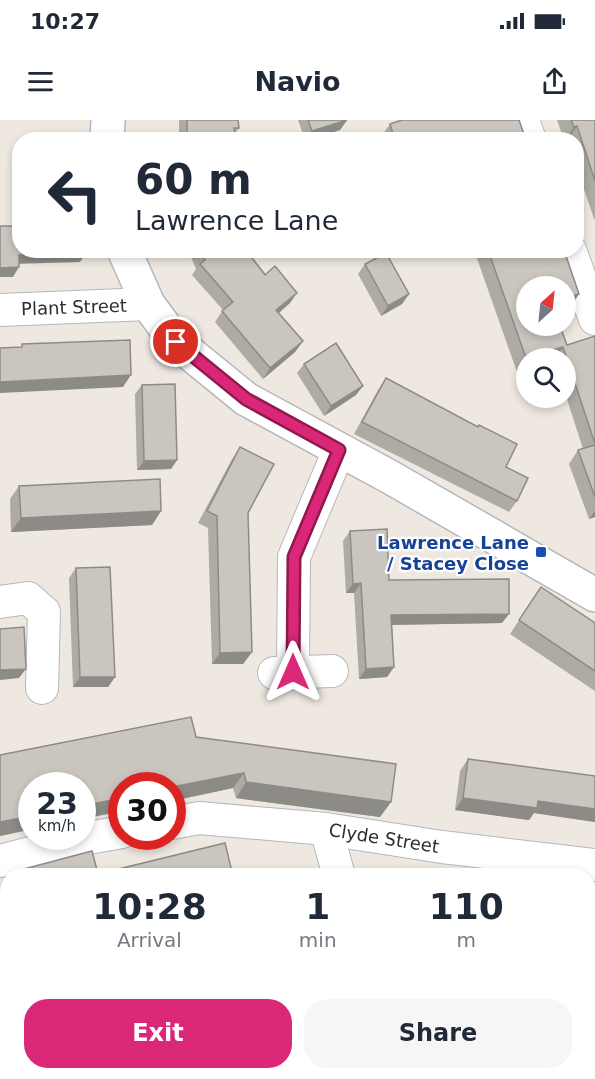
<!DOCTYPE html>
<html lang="en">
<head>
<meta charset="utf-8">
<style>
	:root { --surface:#fff; --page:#f6f6f7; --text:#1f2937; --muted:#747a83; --accent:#db2777 }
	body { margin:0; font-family:"DejaVu Sans",sans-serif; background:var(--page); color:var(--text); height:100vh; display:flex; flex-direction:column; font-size:22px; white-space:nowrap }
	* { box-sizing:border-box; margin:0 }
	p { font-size:20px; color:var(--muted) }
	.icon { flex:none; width:33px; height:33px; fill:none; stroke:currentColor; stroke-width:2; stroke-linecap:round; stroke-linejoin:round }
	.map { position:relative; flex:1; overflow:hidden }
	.drawer { position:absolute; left:0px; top:748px; width:596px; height:212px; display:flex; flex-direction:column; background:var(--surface); border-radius:24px 24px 0 0; box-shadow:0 3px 9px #0003 }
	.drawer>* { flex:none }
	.hud { position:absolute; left:12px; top:12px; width:572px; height:126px; border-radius:24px; box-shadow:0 3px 9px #0003; background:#fff; color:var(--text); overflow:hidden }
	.needle { width:39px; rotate:27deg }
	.buttons { position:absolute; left:516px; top:156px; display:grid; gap:12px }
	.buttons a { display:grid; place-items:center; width:60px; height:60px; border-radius:50%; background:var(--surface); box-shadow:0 3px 9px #0003; font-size:30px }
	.speed { position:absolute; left:18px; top:652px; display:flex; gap:12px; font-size:30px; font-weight:700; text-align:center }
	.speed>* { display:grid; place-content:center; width:78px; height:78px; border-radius:50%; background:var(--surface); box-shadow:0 3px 9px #0003; line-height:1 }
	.speed small { font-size:15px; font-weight:400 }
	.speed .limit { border:9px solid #d22; background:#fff; color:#111 }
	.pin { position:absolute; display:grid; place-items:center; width:51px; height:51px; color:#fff; margin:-26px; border:3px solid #fff; border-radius:50%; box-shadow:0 2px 6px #0007 }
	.me { position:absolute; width:66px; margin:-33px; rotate:0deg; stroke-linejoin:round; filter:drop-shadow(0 0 4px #0008) }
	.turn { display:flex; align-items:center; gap:21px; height:126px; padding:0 24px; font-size:27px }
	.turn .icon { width:78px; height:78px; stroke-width:2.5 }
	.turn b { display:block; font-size:42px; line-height:51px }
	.eta { display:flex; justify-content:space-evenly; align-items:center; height:102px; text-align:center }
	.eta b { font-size:36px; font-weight:700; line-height:42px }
	.action { display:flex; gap:12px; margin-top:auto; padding:12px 24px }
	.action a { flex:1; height:69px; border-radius:24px; background:var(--accent); color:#fff; font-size:24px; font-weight:700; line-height:69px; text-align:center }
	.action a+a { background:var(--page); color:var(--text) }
	.status { display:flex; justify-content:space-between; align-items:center; height:42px; padding:0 30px; background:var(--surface); direction:ltr }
	.status svg { height:16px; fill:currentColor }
	header { display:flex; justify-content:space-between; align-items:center; height:78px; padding:0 24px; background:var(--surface); font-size:27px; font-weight:700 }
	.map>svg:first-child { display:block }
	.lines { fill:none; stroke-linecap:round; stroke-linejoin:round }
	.street-casing { stroke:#b4b7c0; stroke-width:34 }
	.secondary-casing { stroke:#b4b7c0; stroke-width:36 }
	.street { stroke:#fff; stroke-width:32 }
	.secondary { stroke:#fff; stroke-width:33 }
	.wall { fill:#aeaaa4 }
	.shaded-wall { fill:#8d8b86 }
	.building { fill:#cac6bf; stroke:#8d8b86; stroke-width:1.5 }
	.route-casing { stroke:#8e194d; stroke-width:15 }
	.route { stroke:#db2777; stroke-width:10 }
	.transit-dot { fill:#1a4fb4; stroke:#fff; stroke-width:2 }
	.labels { text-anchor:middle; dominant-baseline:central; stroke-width:4.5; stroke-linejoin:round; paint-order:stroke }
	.street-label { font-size:18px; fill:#2d2d2d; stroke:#fff }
	.transit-label { font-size:18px; font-weight:bold; fill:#164399; stroke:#fff; text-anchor:end }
</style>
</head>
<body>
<div class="status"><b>10:27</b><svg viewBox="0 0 49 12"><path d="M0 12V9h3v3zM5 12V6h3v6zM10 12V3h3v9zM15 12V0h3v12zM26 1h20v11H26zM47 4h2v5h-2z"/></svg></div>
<header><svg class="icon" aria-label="menu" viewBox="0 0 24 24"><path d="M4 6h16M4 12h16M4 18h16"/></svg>Navio<svg class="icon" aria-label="share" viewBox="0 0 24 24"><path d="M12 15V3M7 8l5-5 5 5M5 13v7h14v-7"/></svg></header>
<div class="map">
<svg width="595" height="959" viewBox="0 0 595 959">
	<rect width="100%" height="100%" fill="#eee8e1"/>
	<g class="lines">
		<defs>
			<g id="street">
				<polyline points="523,0 530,20"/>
				<polyline points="570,130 595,199"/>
				<polyline points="0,190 148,184"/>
				<polyline points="0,482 28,478 44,492 42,568"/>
				<polyline points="293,552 294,437 339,330"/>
				<polyline points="274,553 332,551"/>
				<polyline points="172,703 199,698 326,709 442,727 595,745"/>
				<polyline points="326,709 339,756"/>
				<polyline points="0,741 83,719 122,712"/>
				<polyline points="0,840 8,865"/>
				<polyline points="34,952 35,959"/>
				<polyline points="396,952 398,959"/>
			</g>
			<g id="secondary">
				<polyline points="107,20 108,0"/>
				<polyline points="124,130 148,184 176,222 246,279 390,357 595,475"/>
			</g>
		</defs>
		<!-- street casing -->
		<use href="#street" class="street-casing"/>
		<!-- secondary casing -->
		<use href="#secondary" class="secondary-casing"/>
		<!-- street -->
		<use href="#street" class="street"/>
		<!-- secondary -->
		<use href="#secondary" class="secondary"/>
	</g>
	<!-- wall -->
	<g class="wall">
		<polygon points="179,0 238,0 239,8 235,13 236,20 179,20"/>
		<polygon points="298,0 347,0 340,10 308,20 305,20"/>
		<polygon points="557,0 595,0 595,99 594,99 576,45 576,20 564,20"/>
		<polygon points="390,4 526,20 381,20 380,18"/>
		<polygon points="188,130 246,130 290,183 279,193 303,221 295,232 263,259 215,202 223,190 192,155 196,149"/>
		<polygon points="474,130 564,130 570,188 526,166 567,225 595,216 595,397 589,399 569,344 578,330 583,329 566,276 566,238 526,238 526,249 517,252"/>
		<polygon points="365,144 409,174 402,184 381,196 358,154"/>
		<polygon points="304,244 356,275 324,296 297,253"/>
		<polygon points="386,258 506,347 517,381 509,392 354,314 378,270"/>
		<polygon points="142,265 177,340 171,349 137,350 135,274"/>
		<polygon points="240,327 252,532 243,544 212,544 208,408 198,403 232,339"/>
		<polygon points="19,366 161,391 152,405 11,412 10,379"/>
		<polygon points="350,411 389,460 502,503 392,505 394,547 387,557 359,559 354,473 346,473 343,421"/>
		<polygon points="76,448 115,557 108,567 73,567 69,458"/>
		<polygon points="541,467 595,503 595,571 510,514"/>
		<polygon points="196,617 391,682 380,697 236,678 233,668 172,681 172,666 122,666 122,691 0,716 0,635"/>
		<polygon points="468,639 595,656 595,702 534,693 529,700 455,690 460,651"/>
		<polygon points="20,750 98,754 233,756 16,756"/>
		<polygon points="87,952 137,952 139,959 89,959"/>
		<polygon points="217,952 327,952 325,955 308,959 218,959"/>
		<polygon points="537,952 588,952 595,959 538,959"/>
	</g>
	<!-- shaded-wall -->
	<g class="shaded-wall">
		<polygon points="347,0 340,10 306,20 312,11"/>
		<polygon points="577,6 568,19 565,20 574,7"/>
		<polygon points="87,132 80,142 12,144 19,135"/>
		<polygon points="19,147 13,157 0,157 0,148"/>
		<polygon points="297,173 290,183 269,201 276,190"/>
		<polygon points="409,174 402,184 381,196 388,186"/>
		<polygon points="579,174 570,188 566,189 566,178"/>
		<polygon points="303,221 295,232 263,259 270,248"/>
		<polygon points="563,227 555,238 528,238"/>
		<polygon points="526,239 526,249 517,252"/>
		<polygon points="131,255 123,267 0,273 0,262"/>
		<polygon points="363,266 356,275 324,296 331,286"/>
		<polygon points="177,340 171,349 137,350 144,341"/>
		<polygon points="161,391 152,405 11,412 21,398"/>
		<polygon points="595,391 595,397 589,399"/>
		<polygon points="361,463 354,473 346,473 353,464"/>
		<polygon points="509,494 502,503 385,505 391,495"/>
		<polygon points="252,532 243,544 212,544 220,533"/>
		<polygon points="394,547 387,557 359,559 366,549"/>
		<polygon points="26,549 19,558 0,560 0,550"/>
		<polygon points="80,557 115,557 108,567 73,567"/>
		<polygon points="244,653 233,668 172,681 172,667"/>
		<polygon points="246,662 391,682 380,697 236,678"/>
		<polygon points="122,678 122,691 82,699 82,686"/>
		<polygon points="463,678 538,681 595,689 595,702 534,693 529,700 455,690"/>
		<polygon points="32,696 32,709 0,716 0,702"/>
		<polygon points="595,874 595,882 588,884 588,876"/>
		<polygon points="295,952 327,952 325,955 308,959 270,959"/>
	</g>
	<!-- building -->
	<g class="building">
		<polygon points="187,0 238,0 239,8 234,8 236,20 187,20"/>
		<polygon points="308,0 347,0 312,11"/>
		<polygon points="402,0 519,0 526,20 395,20 390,4"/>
		<polygon points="571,0 595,0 595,61 577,6 574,7"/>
		<polygon points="0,106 20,106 20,130 87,130 87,132 19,135 19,147 0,148"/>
		<polygon points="200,130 246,130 265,155 275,146 297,173 276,190 303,221 270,248 222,191 233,182 200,144 205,140"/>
		<polygon points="488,130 564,130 579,174 566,178 566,166 526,166 526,206 560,206 567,225 595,216 595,324 563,227 526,238"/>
		<polygon points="386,133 409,174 388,186 365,144"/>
		<polygon points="130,220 131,255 0,262 0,228 22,227 22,224"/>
		<polygon points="336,223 363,266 331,286 304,244"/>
		<polygon points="386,258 478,307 479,305 517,324 506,347 528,358 517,381 362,302"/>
		<polygon points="175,264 177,340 144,341 142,265"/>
		<polygon points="595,325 595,377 578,330"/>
		<polygon points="240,327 274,344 248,393 252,532 220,533 217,396 207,391"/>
		<polygon points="160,359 161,391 21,398 19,366"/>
		<polygon points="387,409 389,460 509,459 509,494 391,495 394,547 366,549 361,463 353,464 350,411"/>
		<polygon points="110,447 115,557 80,557 76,448"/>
		<polygon points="541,467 595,503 595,551 519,500"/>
		<polygon points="24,507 26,549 0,550 0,509"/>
		<polygon points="191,597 196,617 396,644 391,682 246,662 244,653 172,667 172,666 122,666 122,678 82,686 82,666 32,666 32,696 0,702 0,635"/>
		<polygon points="468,639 595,656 595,689 538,681 537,688 463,678"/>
		<polygon points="225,723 233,756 21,756 20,750 92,731 98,754"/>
		<polygon points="448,753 448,756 436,756"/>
		<polygon points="588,817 589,822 595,820 595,874 588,876"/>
		<polygon points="595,925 595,959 551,959 550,952 588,952 588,927"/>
		<polygon points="0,934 7,959 0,959"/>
		<polygon points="97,952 137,952 139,959 99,959"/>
		<polygon points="228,952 295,952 270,959 230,959"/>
	</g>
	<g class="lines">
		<defs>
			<polyline id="route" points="176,222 246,279 339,330 294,437 293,552"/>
		</defs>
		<!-- route casing -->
		<use href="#route" class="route-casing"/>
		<!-- route -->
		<use href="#route" class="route"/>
	</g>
	<!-- markers -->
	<rect class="transit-dot" x="535" y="426" width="12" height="12" rx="3"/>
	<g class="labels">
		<!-- street labels -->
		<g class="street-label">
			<text transform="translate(74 187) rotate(-2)">Plant Street</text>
			<text transform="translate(384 718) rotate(9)">Clyde Street</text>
		</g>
		<!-- transit labels -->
		<g class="transit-label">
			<text x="529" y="422">Lawrence Lane<tspan x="529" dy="21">/ Stacey Close</tspan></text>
		</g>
	</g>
</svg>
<div class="buttons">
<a><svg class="needle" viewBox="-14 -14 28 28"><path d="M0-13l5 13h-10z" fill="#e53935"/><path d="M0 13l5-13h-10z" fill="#747a83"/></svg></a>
<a><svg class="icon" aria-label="search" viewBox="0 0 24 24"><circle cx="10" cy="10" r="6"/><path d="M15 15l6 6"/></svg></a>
</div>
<div class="speed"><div>23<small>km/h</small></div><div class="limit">30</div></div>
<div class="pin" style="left:176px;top:222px;background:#d93025"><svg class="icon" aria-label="arrive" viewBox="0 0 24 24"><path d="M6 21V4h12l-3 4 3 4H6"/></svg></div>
<svg class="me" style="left:293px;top:552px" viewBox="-20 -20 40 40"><path d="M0-17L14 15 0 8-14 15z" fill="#db2777" stroke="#fff" stroke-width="4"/></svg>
<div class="hud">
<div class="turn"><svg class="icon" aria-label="left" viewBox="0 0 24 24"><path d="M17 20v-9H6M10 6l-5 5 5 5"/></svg><div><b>60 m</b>Lawrence Lane</div></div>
</div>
<section class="drawer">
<div class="eta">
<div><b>10:28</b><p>Arrival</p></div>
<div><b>1</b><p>min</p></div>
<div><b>110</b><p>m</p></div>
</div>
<div class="action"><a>Exit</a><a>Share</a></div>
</section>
</div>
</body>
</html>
